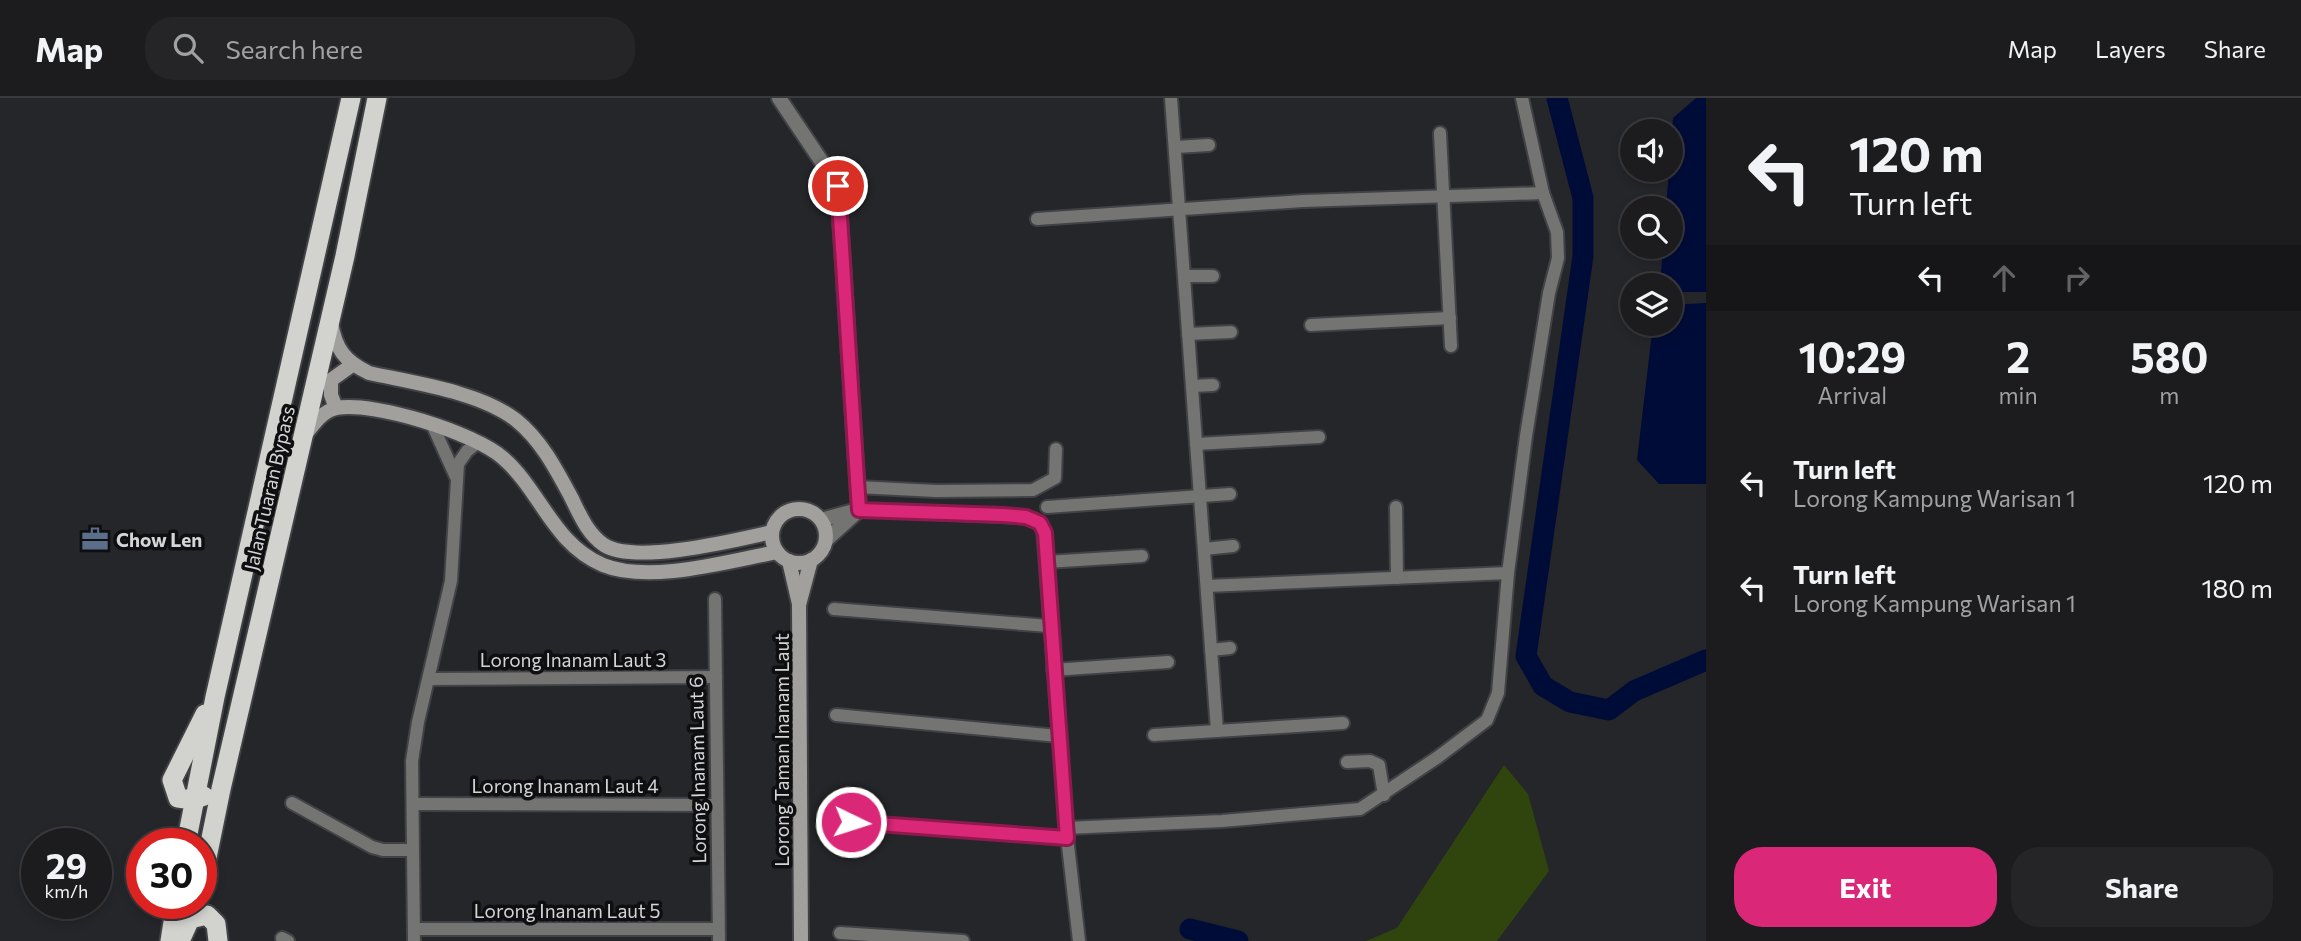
<!DOCTYPE html>
<html lang="en">
<head>
<meta charset="utf-8">
<style>
	:root { --surface:#1c1c1f; --page:#252528; --text:#f1f3f6; --muted:#a0a1a4; --line:#3a3a3d; --accent:#db2777 }
	body { margin:0; font-family:Commissioner,sans-serif; background:var(--page); color:var(--text); height:100vh; display:flex; flex-direction:column; font-size:26px; white-space:nowrap }
	* { box-sizing:border-box; margin:0 }
	p { font-size:23px; color:var(--muted) }
	.icon { flex:none; width:38px; height:38px; fill:none; stroke:currentColor; stroke-width:2; stroke-linecap:round; stroke-linejoin:round }
	.map { position:relative; flex:1; overflow:hidden }
	.details { display:flex; flex-direction:column; background:var(--surface); width:595px }
	.details>* { flex:none }
	.hud { background:#1c1c1f; color:var(--text); overflow:hidden }
	.controls { position:absolute; left:1620px; top:21px; display:grid; gap:14px }
	.controls a { display:grid; place-items:center; width:63px; height:63px; border-radius:50%; background:var(--surface); box-shadow:0 4px 10px #0003,0 0 0 2px var(--line); font-size:35px }
	.speed { position:absolute; left:21px; top:730px; display:flex; gap:14px; font-size:35px; font-weight:700; text-align:center }
	.speed>* { display:grid; place-content:center; width:91px; height:91px; border-radius:50%; background:var(--surface); box-shadow:0 4px 10px #0003,0 0 0 2px var(--line); line-height:1 }
	.speed small { font-size:18px; font-weight:400 }
	.speed .limit { border:10px solid #d22; background:#fff; color:#111 }
	.pin { position:absolute; display:grid; place-items:center; width:60px; height:60px; color:#fff; margin:-30px; border:4px solid #fff; border-radius:50%; box-shadow:0 2px 7px #0007 }
	.me { position:absolute; width:77px; margin:-38px; rotate:94deg; stroke-linejoin:round; filter:drop-shadow(0 0 5px #0008) }
	.turn { display:flex; align-items:center; gap:24px; height:147px; padding:0 28px; font-size:32px }
	.turn .icon { width:91px; height:91px; stroke-width:2.5 }
	.turn b { display:block; font-size:49px; line-height:60px }
	.lanes { display:flex; align-items:center; height:66px; padding:0 28px; background:#0003; justify-content:center; gap:35px; direction:ltr }
	.lanes .off { opacity:.35 }
	.eta { display:flex; justify-content:space-evenly; align-items:center; height:119px; text-align:center }
	.eta b { font-size:42px; font-weight:700; line-height:49px }
	.cta { display:flex; gap:14px; margin-top:auto; padding:14px 28px }
	.cta a { flex:1; height:80px; border-radius:28px; background:var(--accent); color:#fff; font-size:28px; font-weight:700; line-height:80px; text-align:center }
	.cta a+a { background:var(--page); color:var(--text) }
	ul { padding:0; list-style:none }
	li { display:flex; align-items:center; gap:21px; height:105px; padding:0 28px }
	li div { flex:1 }
	li b { display:block; font-size:26px }
	li em { font-style:normal }
	header { display:flex; align-items:center; gap:42px; box-sizing:border-box; height:98px; padding:0 35px; background:var(--surface); border-bottom:2px solid var(--line) }
	header strong { font-size:33px }
	nav { display:flex; gap:38px; margin-inline-start:auto; font-size:24px }
	.search { width:490px; height:63px; background:var(--page); display:flex; align-items:center; gap:18px; box-sizing:border-box; padding:0 24px; border-radius:28px; color:var(--muted); font-size:26px }
	main { display:flex; flex:1; min-height:0 }
	.map>svg:first-child { display:block }
	.green { fill:#30450d }
	.water { fill:#000c38 }
	.lines { fill:none; stroke-linecap:round; stroke-linejoin:round }
	.river { stroke:#000c38; stroke-width:21 }
	.minor-casing { stroke:#414245; stroke-width:16 }
	.tertiary-casing { stroke:#414245; stroke-width:18 }
	.secondary-casing { stroke:#414245; stroke-width:18 }
	.trunk-casing { stroke:#414245; stroke-width:23 }
	.minor { stroke:#747472; stroke-width:12 }
	.tertiary { stroke:#747472; stroke-width:14 }
	.secondary { stroke:#a1a09d; stroke-width:14 }
	.trunk { stroke:#d2d2ce; stroke-width:19 }
	.route-casing { stroke:#8e194d; stroke-width:18 }
	.route { stroke:#db2777; stroke-width:12 }
	.labels { text-anchor:middle; dominant-baseline:central; stroke-width:7; stroke-linejoin:round; paint-order:stroke }
	.street-label { font-size:19px; fill:#d4d5d7; stroke:#0f0f11 }
	.poi-label { font-size:19px; font-weight:bold; fill:#d4d5d7; stroke:#0f0f11; text-anchor:start }
</style>
</head>
<body>
<header>
<strong>Map</strong>
<div class="search"><svg class="icon" aria-label="search" viewBox="0 0 24 24"><circle cx="10" cy="10" r="6"/><path d="M15 15l6 6"/></svg>Search here</div>
<nav><a>Map</a><a>Layers</a><a>Share</a></nav>
</header>
<main>
<div class="map">
<svg width="1706" height="843" viewBox="0 0 1706 843">
	<rect width="100%" height="100%" fill="#252629"/>
	<!-- green -->
	<polygon class="green" points="1504,667 1528,696 1549,773 1497,843 1366,843 1397,830"/>
	<!-- water -->
	<g class="water">
		<polygon points="1696,0 1706,0 1706,194 1671,194 1671,187 1660,187 1663,149 1671,149 1671,110 1666,110 1673,20"/>
		<polygon points="1706,205 1706,386 1659,386 1637,362 1653,226 1671,226 1671,207"/>
	</g>
	<g class="lines">
		<!-- river -->
		<g class="river">
			<polyline points="1557,0 1583,100 1583,158 1526,558 1543,588 1570,604 1609,612 1634,593 1706,562"/>
			<polyline points="1190,831 1238,843"/>
		</g>
		<defs>
			<g id="minor">
				<polyline points="1171,0 1217,633"/>
				<polyline points="1440,35 1451,248"/>
				<polyline points="1176,49 1209,47"/>
				<polyline points="1037,121 1303,103 1543,95"/>
				<polyline points="1184,178 1213,178"/>
				<polyline points="1311,227 1450,220"/>
				<polyline points="1188,236 1231,234"/>
				<polyline points="1192,288 1213,287"/>
				<polyline points="432,326 456,379"/>
				<polyline points="1196,346 1319,339"/>
				<polyline points="857,389 936,393 1033,392 1055,380 1056,351"/>
				<polyline points="1047,409 1230,396"/>
				<polyline points="1396,409 1397,480"/>
				<polyline points="859,412 1026,419 1036,422 1043,430 1066,730 1079,843"/>
				<polyline points="1204,451 1233,448"/>
				<polyline points="1046,464 1142,458"/>
				<polyline points="1207,488 1508,475"/>
				<polyline points="715,501 719,843"/>
				<polyline points="834,511 1049,528"/>
				<polyline points="1211,552 1230,550"/>
				<polyline points="1053,572 1168,564"/>
				<polyline points="430,581 716,579"/>
				<polyline points="836,617 1058,638"/>
				<polyline points="1154,637 1343,625"/>
				<polyline points="1347,664 1370,663 1379,667 1384,697"/>
				<polyline points="292,705 372,749 383,752 411,752"/>
				<polyline points="413,706 717,707"/>
				<polyline points="851,724 1067,740"/>
				<polyline points="1066,730 1222,723 1360,711 1438,659 1487,622 1498,595 1508,475 1526,338 1549,195 1558,160 1557,134 1543,95 1522,0"/>
				<polyline points="415,831 718,831"/>
				<polyline points="840,835 963,843"/>
				<polyline points="282,840 288,843"/>
				<polyline points="414,843 412,663 418,624 451,483 458,366 467,353 478,344"/>
			</g>
			<g id="tertiary">
				<polyline points="779,0 838,88 859,412"/>
				<polyline points="821,422 854,413"/>
				<polyline points="826,442 859,412"/>
			</g>
			<g id="secondary">
				<path d="M331,225C336,251 344,263 369,275C414,285 480,294 516,322C541,342 556,371 571,399C580,417 587,435 604,447C635,467 736,442 772,434"/>
				<polyline points="336,310 331,297 331,282 352,267"/>
				<path d="M305,337C314,326 322,313 337,310C373,303 475,335 503,360C541,393 553,446 603,467C650,486 729,463 777,454"/>
				<circle cx="799" cy="438" r="27"/>
				<polyline points="789,463 799,506"/>
				<polyline points="801,843 799,507 811,462"/>
			</g>
			<g id="trunk">
				<polyline points="204,698 193,702 178,700 172,682 205,616"/>
				<polyline points="186,746 215,599 351,0"/>
				<polyline points="201,789 221,691 345,158 377,0"/>
				<polyline points="170,843 176,805"/>
				<polyline points="180,843 190,821 207,817 216,826 218,843"/>
			</g>
		</defs>
		<!-- minor casing -->
		<use href="#minor" class="minor-casing"/>
		<!-- tertiary casing -->
		<use href="#tertiary" class="tertiary-casing"/>
		<!-- secondary casing -->
		<use href="#secondary" class="secondary-casing"/>
		<!-- trunk casing -->
		<use href="#trunk" class="trunk-casing"/>
		<!-- minor -->
		<use href="#minor" class="minor"/>
		<!-- tertiary -->
		<use href="#tertiary" class="tertiary"/>
		<!-- secondary -->
		<use href="#secondary" class="secondary"/>
		<!-- trunk -->
		<use href="#trunk" class="trunk"/>
	</g>
	<g class="lines">
		<defs>
			<polyline id="route" points="838,88 859,412 1003,417 1026,419 1040,425 1045,435 1067,740 851,724"/>
		</defs>
		<!-- route casing -->
		<use href="#route" class="route-casing"/>
		<!-- route -->
		<use href="#route" class="route"/>
	</g>
	<!-- icons -->
	<defs>
		<symbol id="office-bare" viewBox="-9 -9 18 18"><path d="M-6-3h4V-5.5h4V-3h4V5H-6ZM-1-4.5V-3h2v-1.5ZM-6 0V1H6V0Z" fill="#5c6f8a" stroke="#0f0f11" stroke-width="2.5" paint-order="stroke"/></symbol>
	</defs>
	<g fill-rule="evenodd">
		<use href="#office-bare" x="76" y="422" width="38" height="38"/>
	</g>
	<g class="labels">
		<!-- street labels -->
		<g class="street-label">
			<text transform="translate(269 390) rotate(-77)">Jalan Tuaran Bypass</text>
			<text x="573" y="561">Lorong Inanam Laut 3</text>
			<text transform="translate(781 652) rotate(-90)">Lorong Taman Inanam Laut</text>
			<text transform="translate(697 672) rotate(-91)">Lorong Inanam Laut 6</text>
			<text x="565" y="687">Lorong Inanam Laut 4</text>
			<text x="567" y="812">Lorong Inanam Laut 5</text>
		</g>
		<!-- poi labels -->
		<g class="poi-label">
			<text x="116" y="441">Chow Len</text>
		</g>
	</g>
</svg>
<div class="controls">
<a><svg class="icon" aria-label="sound" viewBox="0 0 24 24"><path d="M4 9h4l5-4v14l-5-4H4zM17 9q2 3 0 6"/></svg></a>
<a><svg class="icon" aria-label="search" viewBox="0 0 24 24"><circle cx="10" cy="10" r="6"/><path d="M15 15l6 6"/></svg></a>
<a><svg class="icon" aria-label="layers" viewBox="0 0 24 24"><path d="M12 4l9 5-9 5-9-5zM3 14l9 5 9-5"/></svg></a>
</div>
<div class="speed"><div>29<small>km/h</small></div><div class="limit">30</div></div>
<div class="pin" style="left:838px;top:88px;background:#d93025"><svg class="icon" aria-label="arrive" viewBox="0 0 24 24"><path d="M6 21V4h12l-3 4 3 4H6"/></svg></div>
<svg class="me" style="left:851px;top:724px" viewBox="-20 -20 40 40"><circle r="17" fill="#db2777" stroke="#fff" stroke-width="3"/><path d="M0-11L8 9 0 5-8 9z" fill="#fff"/></svg>
</div>
<section class="details">
<div class="hud">
<div class="turn"><svg class="icon" aria-label="left" viewBox="0 0 24 24"><path d="M17 20v-9H6M10 6l-5 5 5 5"/></svg><div><b>120 m</b>Turn left</div></div>
<div class="lanes"><svg class="icon" aria-label="left" viewBox="0 0 24 24"><path d="M17 20v-9H6M10 6l-5 5 5 5"/></svg><svg class="icon off" aria-label="ahead" viewBox="0 0 24 24"><path d="M12 20V5M6 11l6-6 6 6"/></svg><svg class="icon off" aria-label="right" viewBox="0 0 24 24"><path d="M7 20v-9h11M14 6l5 5-5 5"/></svg></div>
</div>
<div class="eta">
<div><b>10:29</b><p>Arrival</p></div>
<div><b>2</b><p>min</p></div>
<div><b>580</b><p>m</p></div>
</div>
<ul>
<li><svg class="icon" aria-label="left" viewBox="0 0 24 24"><path d="M17 20v-9H6M10 6l-5 5 5 5"/></svg><div><b>Turn left</b><p>Lorong Kampung Warisan 1</p></div><em>120 m</em></li>
<li><svg class="icon" aria-label="left" viewBox="0 0 24 24"><path d="M17 20v-9H6M10 6l-5 5 5 5"/></svg><div><b>Turn left</b><p>Lorong Kampung Warisan 1</p></div><em>180 m</em></li>
</ul>
<div class="cta"><a>Exit</a><a>Share</a></div>
</section>
</main>
</body>
</html>
